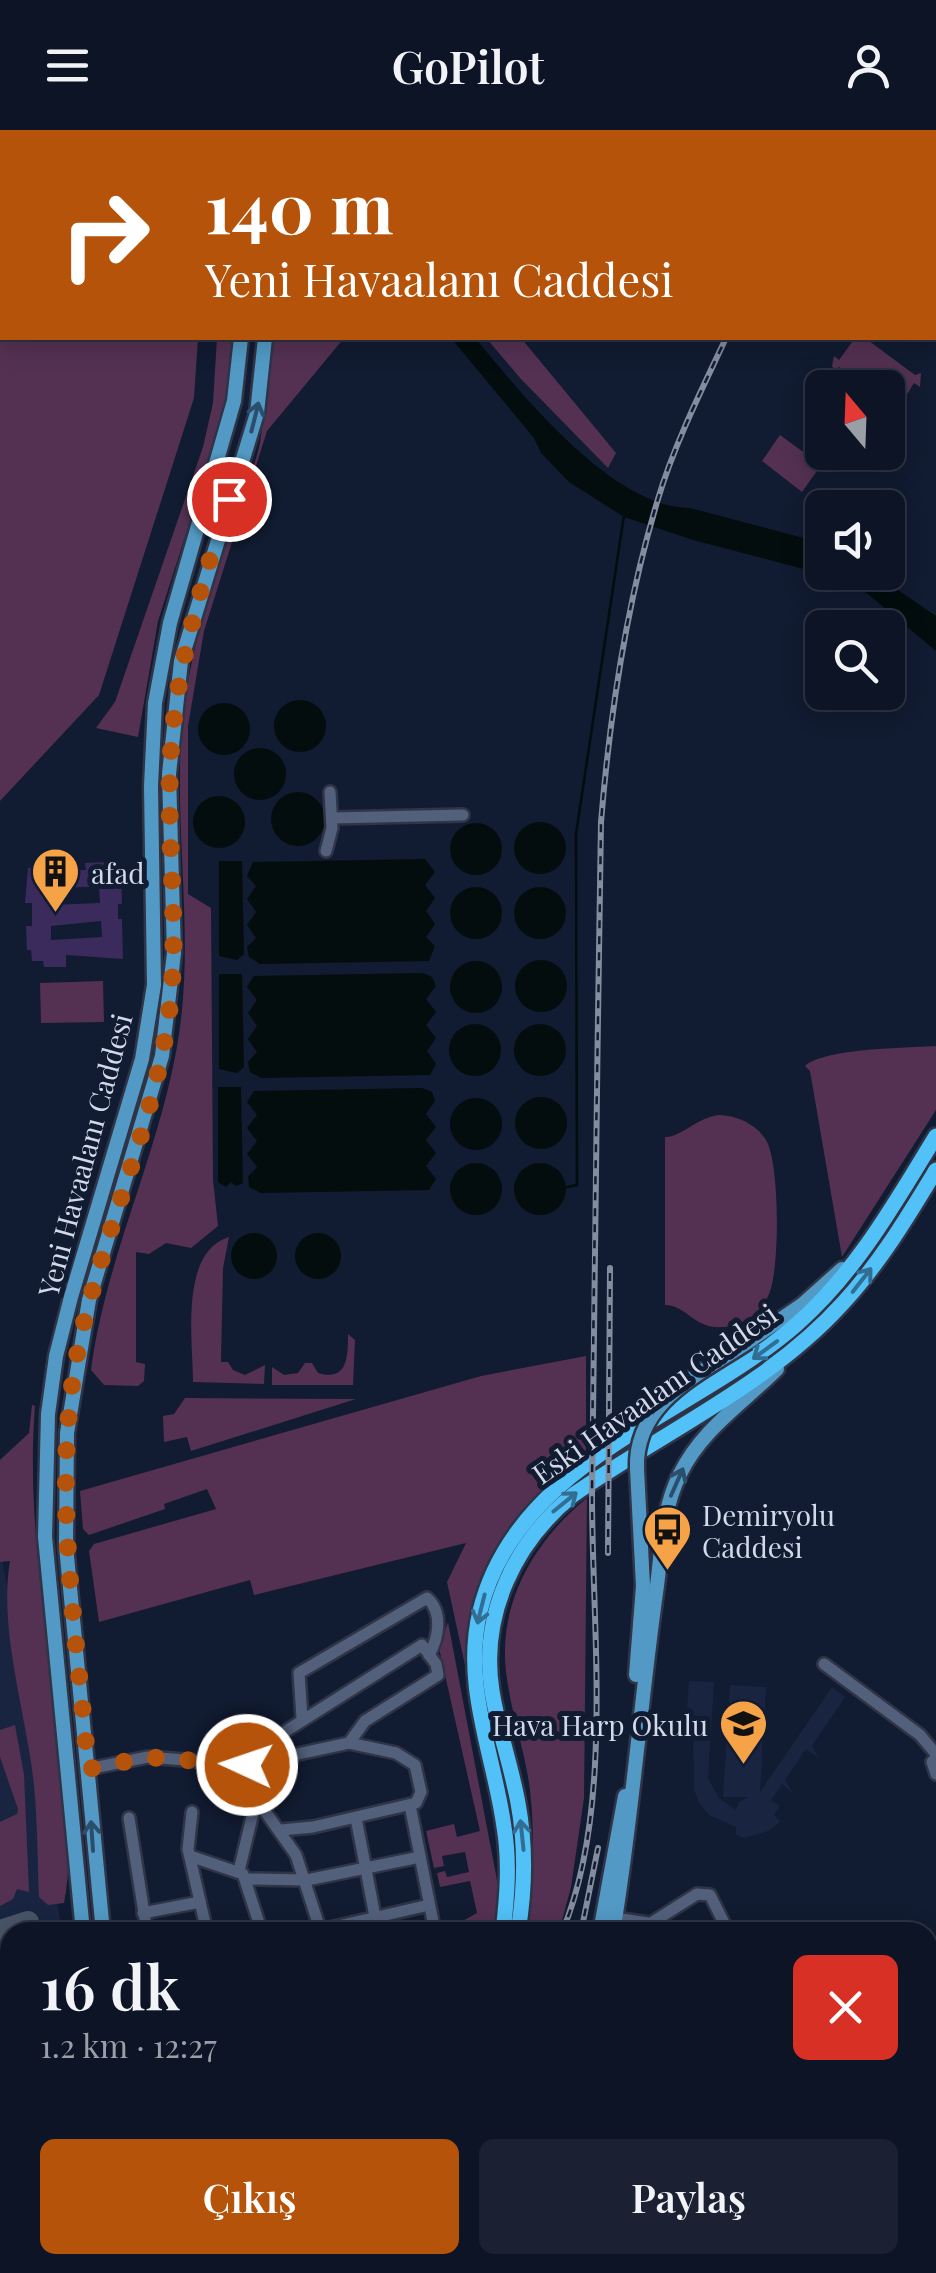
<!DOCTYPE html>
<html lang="tr">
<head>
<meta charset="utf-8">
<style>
	:root { --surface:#0d1425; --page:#1b2132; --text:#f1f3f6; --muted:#9a9ea7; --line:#2d3342; --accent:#b45309 }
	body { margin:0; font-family:"Playfair Display",serif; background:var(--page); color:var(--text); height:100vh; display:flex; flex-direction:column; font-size:38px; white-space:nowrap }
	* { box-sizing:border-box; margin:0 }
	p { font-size:32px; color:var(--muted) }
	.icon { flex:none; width:55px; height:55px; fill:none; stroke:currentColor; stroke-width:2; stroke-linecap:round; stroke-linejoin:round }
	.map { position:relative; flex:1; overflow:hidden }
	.side { position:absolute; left:0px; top:1792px; width:938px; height:352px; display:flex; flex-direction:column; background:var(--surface); border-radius:30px 30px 0 0; box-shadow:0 5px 25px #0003,0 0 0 2px var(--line) }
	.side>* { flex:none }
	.guide { position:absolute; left:0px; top:0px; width:938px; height:210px; box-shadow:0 5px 25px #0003,0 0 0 2px var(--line); background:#b45309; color:#fff; overflow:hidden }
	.needle { width:65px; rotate:341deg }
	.fabs { position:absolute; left:805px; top:240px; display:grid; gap:20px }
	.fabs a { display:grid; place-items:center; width:100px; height:100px; border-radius:15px; background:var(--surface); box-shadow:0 5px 25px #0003,0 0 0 2px var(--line); font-size:50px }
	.pin { position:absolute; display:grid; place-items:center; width:85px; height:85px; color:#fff; margin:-42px; border:5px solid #fff; border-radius:50%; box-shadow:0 2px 10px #0007 }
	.me { position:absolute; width:110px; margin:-55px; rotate:273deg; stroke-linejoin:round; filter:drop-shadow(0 0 8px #0008) }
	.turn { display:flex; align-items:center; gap:35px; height:210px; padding:0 40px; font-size:45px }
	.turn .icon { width:130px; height:130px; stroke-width:2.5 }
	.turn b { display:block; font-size:70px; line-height:85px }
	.round { display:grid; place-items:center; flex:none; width:105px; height:105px; border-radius:15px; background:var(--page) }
	.head { display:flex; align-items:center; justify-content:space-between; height:170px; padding:0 40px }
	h1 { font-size:60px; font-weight:600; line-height:75px }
	.cta { display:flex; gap:20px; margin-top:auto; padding:20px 40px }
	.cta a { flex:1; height:115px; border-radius:15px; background:var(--accent); color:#fff; font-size:40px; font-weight:600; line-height:115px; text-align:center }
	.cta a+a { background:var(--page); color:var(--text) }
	header { display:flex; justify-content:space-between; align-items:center; height:130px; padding:0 40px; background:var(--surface); font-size:45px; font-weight:600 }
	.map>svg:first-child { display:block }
	.built { fill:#192540 }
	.green { fill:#543152 }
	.water { fill:#030d0e }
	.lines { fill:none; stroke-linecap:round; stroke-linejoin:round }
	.stream { stroke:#030d0e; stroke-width:2.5 }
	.taxiway { stroke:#4a5468; stroke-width:22 }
	.building { fill:#3b2a5c; fill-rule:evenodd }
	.minor-casing { stroke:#2f3446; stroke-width:16 }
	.major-casing { stroke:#2f3446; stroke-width:19 }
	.highway-casing { stroke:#2f3446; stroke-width:20 }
	.minor { stroke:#53607b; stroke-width:11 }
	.major { stroke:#529ac5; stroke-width:14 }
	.highway { stroke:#52c1f7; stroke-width:15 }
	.rail-casing { stroke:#848d9f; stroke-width:6 }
	.rail { stroke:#111b31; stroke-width:2.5; stroke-dasharray:8; stroke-linecap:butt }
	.major-bridge-casing { stroke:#2f3446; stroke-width:19; stroke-linecap:butt }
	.major-bridge { stroke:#529ac5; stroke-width:14 }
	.oneway { stroke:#2b4e6c }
	.oneway2 { stroke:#326e94 }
	.route { stroke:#b45309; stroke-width:18; stroke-dasharray:0 32.4 }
	.labels { text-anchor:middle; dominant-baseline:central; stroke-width:10; stroke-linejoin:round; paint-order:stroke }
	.poi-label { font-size:28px; fill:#d2d9e9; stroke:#111b31; text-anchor:start }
	.street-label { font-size:28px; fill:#d2d9e9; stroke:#111b31 }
</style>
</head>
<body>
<header><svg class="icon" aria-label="menu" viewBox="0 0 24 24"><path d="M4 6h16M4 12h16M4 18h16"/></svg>GoPilot<svg class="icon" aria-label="person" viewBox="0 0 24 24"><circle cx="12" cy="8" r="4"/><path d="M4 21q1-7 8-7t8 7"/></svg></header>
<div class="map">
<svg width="936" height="2143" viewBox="0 0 936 2143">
	<rect width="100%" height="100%" fill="#111b31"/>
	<!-- built -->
	<g class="built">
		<polygon points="0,1414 62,1802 10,1802 10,2135 164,2135 163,2143 0,2143"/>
		<polygon points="689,1551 714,1552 708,1648 719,1668 736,1680 739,1672 749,1667 723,1667 730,1555 766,1557 760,1662 832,1557 845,1567 812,1616 819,1628 806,1619 785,1650 794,1664 782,1654 771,1670 780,1676 774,1685 780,1692 768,1701 744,1708 736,1705 736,1697 709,1685 699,1673 694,1660 693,1593 686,1592"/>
	</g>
	<!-- green -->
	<g class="green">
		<polygon points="0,0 107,2 2,2 2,208 198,208 194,268 99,565 0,671"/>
		<polygon points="217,208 233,208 233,232 223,288 158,491 138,607 96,598 115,572 203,317 213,273"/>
		<path d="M273,208H344L267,301L204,501L188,596V764L211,778L213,1050L218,1096L191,1118L166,1113L149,1124L136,1122V1232L145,1234L144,1251L138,1256L104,1255L91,1240C107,1117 170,1003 182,880C193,769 167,656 189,546C200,488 220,433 238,378C245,357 256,334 260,313C265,278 269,243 273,208Z"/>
		<polygon points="486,208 521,208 616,323 608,338 521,249"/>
		<polygon points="855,208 865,208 915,245 921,243 920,257 914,253 896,282 888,280 888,258 867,257 839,237 835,241 832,236 834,226 839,230"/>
		<polygon points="780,305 821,335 802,362 762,331"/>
		<polygon points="103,851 104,892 41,893 40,853"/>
		<path d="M936,916V980L842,1127L810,941L805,936C825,918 906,918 936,916Z"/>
		<path d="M720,985C738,986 756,994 766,1010C780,1033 780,1139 769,1164C763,1179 750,1190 735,1195C696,1206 689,1175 665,1175V1007C682,1007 697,987 720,985Z"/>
		<path d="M229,1107L223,1138L221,1232H228L233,1240L245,1245L265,1235L264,1254L193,1252C193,1212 179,1122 229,1107Z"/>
		<path d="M348,1204L355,1210L353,1255H272V1237L284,1245L298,1243L305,1233H312L318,1243C348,1252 348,1226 348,1204Z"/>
		<path d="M586,1226V1327C502,1378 467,1452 468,1549L447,1452L466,1413L254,1465L250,1450L99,1492L89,1421L94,1414L216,1379L207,1359L164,1374L165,1379L89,1405L83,1399L80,1361L481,1246Z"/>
		<polygon points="185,1268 356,1269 191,1321 187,1307 164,1312 163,1286 174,1284"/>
		<path d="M32,1275L35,1276C26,1390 48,1506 60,1620C65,1669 74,1724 64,1773L48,1775L39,1767C37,1718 38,1668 29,1620C19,1559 0,1490 10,1431L0,1432V1330L29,1303Z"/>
		<path d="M587,1368L584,1668L571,1757L559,1802H526C532,1760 535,1714 531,1671C528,1628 511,1585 506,1542C498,1472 535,1410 587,1368Z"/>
		<polygon points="448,1492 500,1766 492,1802 451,1802 450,1798 477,1783 470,1751 440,1757 437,1743 445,1741 447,1747 469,1742 465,1722 442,1726 444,1736 434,1738 426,1701 454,1694 457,1707 480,1701 439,1518"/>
		<polygon points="15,1595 24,1645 29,1762 17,1759 13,1769 0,1776 0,1692 17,1684 18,1679 0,1627 0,1600"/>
	</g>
	<!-- water -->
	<g class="water">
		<path d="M451,208H475C521,263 612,378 690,378L822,413V442L873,443L936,486V521L868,464L838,448L693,410L624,387L569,352L541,323L534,308Z"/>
		<circle cx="300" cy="596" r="26"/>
		<circle cx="224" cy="599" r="26"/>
		<circle cx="260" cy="644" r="26"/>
		<circle cx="298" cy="689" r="27"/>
		<circle cx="219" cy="692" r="26"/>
		<circle cx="540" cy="718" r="26"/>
		<circle cx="476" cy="719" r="26"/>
		<polygon points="425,729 435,742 425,755 435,768 426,781 435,794 426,807 435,816 429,831 260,834 249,827 247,817 256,808 247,795 256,782 247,769 256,756 247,746 253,732"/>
		<polygon points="219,731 242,731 244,824 237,830 219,826"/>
		<circle cx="476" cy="783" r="26"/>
		<circle cx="540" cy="783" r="26"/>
		<circle cx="541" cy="856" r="26"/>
		<circle cx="476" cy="857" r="26"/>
		<polygon points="423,843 432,847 436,856 426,869 436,882 426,895 436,908 427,921 436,934 430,945 261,948 250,942 248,932 257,922 248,909 257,896 248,883 257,870 247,857 254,846"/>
		<polygon points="219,844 242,844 244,937 237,943 219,939"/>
		<circle cx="475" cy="920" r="26"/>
		<circle cx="540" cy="920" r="26"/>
		<polygon points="218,957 241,957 243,1053 236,1056 231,1052 226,1057 218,1052"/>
		<polygon points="422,958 432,962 435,971 426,984 436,997 426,1010 436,1023 426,1036 436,1049 429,1060 261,1063 249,1057 248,1047 257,1037 247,1024 257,1011 247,998 257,985 247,972 254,961"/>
		<circle cx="541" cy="993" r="26"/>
		<circle cx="476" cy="994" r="26"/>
		<circle cx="540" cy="1059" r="26"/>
		<circle cx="476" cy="1059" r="26"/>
		<circle cx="318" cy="1126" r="23"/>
		<circle cx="254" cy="1126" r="23"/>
	</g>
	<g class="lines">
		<!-- stream -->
		<polyline class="stream" points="567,1057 577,1055 576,704 624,385"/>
		<!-- taxiway -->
		<g class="taxiway">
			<polyline points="0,1801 28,1792 26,1802"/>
			<polyline points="0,1917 10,1885"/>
			<polyline points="0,1959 10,1963"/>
			<polyline points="0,2134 10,2125"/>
			<polyline points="88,2143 96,2135"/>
		</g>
	</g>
	<!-- building -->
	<path class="building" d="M109,732V737L121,736L122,774H118V789H122L123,829L66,825V837H44L43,831H32L31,820H27L26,796H32V773H25L28,738L60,734L61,740H86L85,733ZM99,756L100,773L49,775V759ZM101,791L102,807L51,810V796Z"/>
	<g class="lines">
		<defs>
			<g id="minor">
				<polyline points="332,688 463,685"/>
				<polyline points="326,721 332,698 330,662"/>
				<polyline points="824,1534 920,1605 936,1624"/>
				<path d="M302,1588L299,1543L427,1468C443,1482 439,1507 429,1525"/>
				<polyline points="936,1628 932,1632 936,1644"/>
				<polyline points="88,1639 148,1627 247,1635 349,1613 396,1623 415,1635 421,1662 416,1673 313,1697 281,1700"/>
				<polyline points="410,1675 435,1802"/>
				<polyline points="192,1682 188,1719 207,1802"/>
				<polyline points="129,1688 147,1802"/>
				<polyline points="356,1688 378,1802"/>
				<polyline points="190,1726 243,1744 262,1802"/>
				<polyline points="239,1741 256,1670"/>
				<polyline points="247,1749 307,1750 420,1727"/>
				<polyline points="143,1783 200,1772"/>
				<polyline points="615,1788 648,1793"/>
				<polyline points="312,1802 429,1775"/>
				<polyline points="321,1802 296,1725 245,1653 240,1630 422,1515 436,1534 438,1545 365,1591 349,1613"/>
				<polyline points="637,1802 697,1764 710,1765 727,1799"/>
				<polyline points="928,1837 936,1838"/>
				<polyline points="928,1905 936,1867"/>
				<polyline points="928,1956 936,1959"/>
				<polyline points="928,2080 936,2083"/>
				<polyline points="567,2135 586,2143"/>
				<polyline points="623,2143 626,2135"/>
				<polyline points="856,2143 859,2135"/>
			</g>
			<g id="major">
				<polyline points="183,0 186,2"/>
				<polyline points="212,0 213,2"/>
				<polyline points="748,1212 803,1174 842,1139"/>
				<polyline points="636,1545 643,1456 637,1339"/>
				<polyline points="83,1802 45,1407 48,1284 56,1226 71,1167 142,929 154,855 151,656 155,573 170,493 234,271 241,208"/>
				<polyline points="103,1802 66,1416 67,1303 89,1170 162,926 174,823 169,644 181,531 257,283 265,208"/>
				<polyline points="600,1802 625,1666"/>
				<path d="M613,1802C632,1690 640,1576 656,1463C662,1422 661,1382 680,1344C702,1299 743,1273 777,1239"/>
				<polyline points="178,2135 180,2143"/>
				<polyline points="200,2135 207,2143"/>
				<polyline points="715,2135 736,2143"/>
				<polyline points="467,2143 472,2135"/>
				<polyline points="482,2143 487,2135"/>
			</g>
			<g id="highway">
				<path d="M503,1802C507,1768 510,1732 504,1697C494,1624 462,1556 480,1481C517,1330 691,1287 797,1194C857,1141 895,1073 936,1006"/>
				<path d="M518,1802C525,1759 526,1716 518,1673C511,1635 498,1599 492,1561C480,1484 515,1412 573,1365C663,1302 769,1255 843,1173C880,1133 908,1086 936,1040"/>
				<polyline points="238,2135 273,2140 298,2135"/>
				<polyline points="315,2143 322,2135"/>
				<polyline points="350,2143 356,2135"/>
			</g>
		</defs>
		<!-- minor casing -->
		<use href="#minor" class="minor-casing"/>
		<!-- major casing -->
		<use href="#major" class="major-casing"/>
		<!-- highway casing -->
		<use href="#highway" class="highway-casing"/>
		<!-- minor -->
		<use href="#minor" class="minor"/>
		<!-- major -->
		<use href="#major" class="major"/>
		<!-- highway -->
		<use href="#highway" class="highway"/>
		<defs>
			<g id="rail">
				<polyline points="849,2 851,0"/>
				<polyline points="608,1423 610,1138"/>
				<path d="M562,1802C614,1680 592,1499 592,1367C593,1142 598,917 601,692C610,582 626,475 658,369C674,315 702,259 726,208"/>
				<polyline points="581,1802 598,1718"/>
				<polyline points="434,2143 439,2135"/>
			</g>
		</defs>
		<!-- rail casing -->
		<use href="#rail" class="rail-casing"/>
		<!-- rail -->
		<use href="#rail" class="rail"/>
		<defs>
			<path id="major-bridge" d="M637,1339C634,1272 700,1244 748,1212"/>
		</defs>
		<!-- major-bridge casing -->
		<use href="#major-bridge" class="major-bridge-casing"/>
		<!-- major-bridge -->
		<use href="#major-bridge" class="major-bridge"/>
	</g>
	<!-- one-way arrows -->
	<defs><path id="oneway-shaft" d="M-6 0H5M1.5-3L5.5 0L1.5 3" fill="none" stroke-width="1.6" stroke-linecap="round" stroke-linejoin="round" transform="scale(2.5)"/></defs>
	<g class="oneway">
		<use href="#oneway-shaft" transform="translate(255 287) rotate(-76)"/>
		<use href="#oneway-shaft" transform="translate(677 1352) rotate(-66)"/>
		<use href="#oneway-shaft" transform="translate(92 1706) rotate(-94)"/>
	</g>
	<g class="oneway2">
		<use href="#oneway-shaft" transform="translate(862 1150) rotate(-52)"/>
		<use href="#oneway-shaft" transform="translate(765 1220) rotate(144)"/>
		<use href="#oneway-shaft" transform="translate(565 1372) rotate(-39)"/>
		<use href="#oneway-shaft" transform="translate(481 1479) rotate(104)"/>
		<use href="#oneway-shaft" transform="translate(522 1705) rotate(-96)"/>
	</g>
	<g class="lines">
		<!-- route -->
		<path class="route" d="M229,369C200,459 173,546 170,641C167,722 180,802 169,883C154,995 104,1100 80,1210C49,1353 77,1497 88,1639L148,1627L247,1635"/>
	</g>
	<!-- icons -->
	<defs>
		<symbol id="building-pin" viewBox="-11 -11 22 30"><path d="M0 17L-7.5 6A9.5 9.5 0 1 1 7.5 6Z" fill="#f6a247" stroke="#111b31"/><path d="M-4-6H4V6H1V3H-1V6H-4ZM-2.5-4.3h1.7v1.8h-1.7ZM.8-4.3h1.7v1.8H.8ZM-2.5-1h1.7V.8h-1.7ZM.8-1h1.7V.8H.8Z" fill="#111"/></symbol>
		<symbol id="bus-pin" viewBox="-11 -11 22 30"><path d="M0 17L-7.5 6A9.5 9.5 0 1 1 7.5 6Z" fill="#f6a247" stroke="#111b31"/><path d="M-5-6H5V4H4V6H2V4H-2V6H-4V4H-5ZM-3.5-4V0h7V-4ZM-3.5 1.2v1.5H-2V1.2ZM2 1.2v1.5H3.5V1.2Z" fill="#111"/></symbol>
		<symbol id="school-pin" viewBox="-11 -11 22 30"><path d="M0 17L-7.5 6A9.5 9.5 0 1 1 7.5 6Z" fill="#f6a247" stroke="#111b31"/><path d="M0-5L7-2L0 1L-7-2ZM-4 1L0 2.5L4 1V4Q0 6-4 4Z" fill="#111"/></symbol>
	</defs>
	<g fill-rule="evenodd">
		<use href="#building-pin" x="28" y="714" width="55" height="75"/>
		<use href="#bus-pin" x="640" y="1372" width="55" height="75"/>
		<use href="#school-pin" x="716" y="1566" width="55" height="75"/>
	</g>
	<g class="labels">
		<!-- poi labels -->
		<g class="poi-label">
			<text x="91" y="742">afad</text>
			<text x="702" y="1384">Demiryolu<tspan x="702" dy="32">Caddesi</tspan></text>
			<text x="708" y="1594" text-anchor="end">Hava Harp Okulu</text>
		</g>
		<!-- street labels -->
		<g class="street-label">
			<text transform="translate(84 1025) rotate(-75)">Yeni Havaalanı Caddesi</text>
			<text transform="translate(654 1263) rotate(-35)">Eski Havaalanı Caddesi</text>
		</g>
	</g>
</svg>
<div class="fabs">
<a><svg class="needle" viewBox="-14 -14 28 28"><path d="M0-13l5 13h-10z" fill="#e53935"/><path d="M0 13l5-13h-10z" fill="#9a9ea7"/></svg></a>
<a><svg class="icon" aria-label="sound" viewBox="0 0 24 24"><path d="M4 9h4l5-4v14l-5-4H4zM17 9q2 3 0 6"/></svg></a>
<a><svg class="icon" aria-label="search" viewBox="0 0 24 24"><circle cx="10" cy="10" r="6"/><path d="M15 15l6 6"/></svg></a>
</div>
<div class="pin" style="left:229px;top:369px;background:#d93025"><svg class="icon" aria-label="arrive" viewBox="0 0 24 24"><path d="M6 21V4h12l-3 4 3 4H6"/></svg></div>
<svg class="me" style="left:247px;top:1635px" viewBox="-20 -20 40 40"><circle r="17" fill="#b45309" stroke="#fff" stroke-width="3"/><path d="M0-11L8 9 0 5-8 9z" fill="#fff"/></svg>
<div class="guide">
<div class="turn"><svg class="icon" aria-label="right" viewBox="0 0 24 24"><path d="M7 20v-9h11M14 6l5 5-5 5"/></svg><div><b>140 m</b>Yeni Havaalanı Caddesi</div></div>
</div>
<section class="side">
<div class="head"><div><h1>16 dk</h1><p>1.2 km · 12:27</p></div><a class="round" style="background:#d93025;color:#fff"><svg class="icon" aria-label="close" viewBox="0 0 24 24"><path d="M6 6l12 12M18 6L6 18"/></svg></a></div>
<div class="cta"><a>Çıkış</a><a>Paylaş</a></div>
</section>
</div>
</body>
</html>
